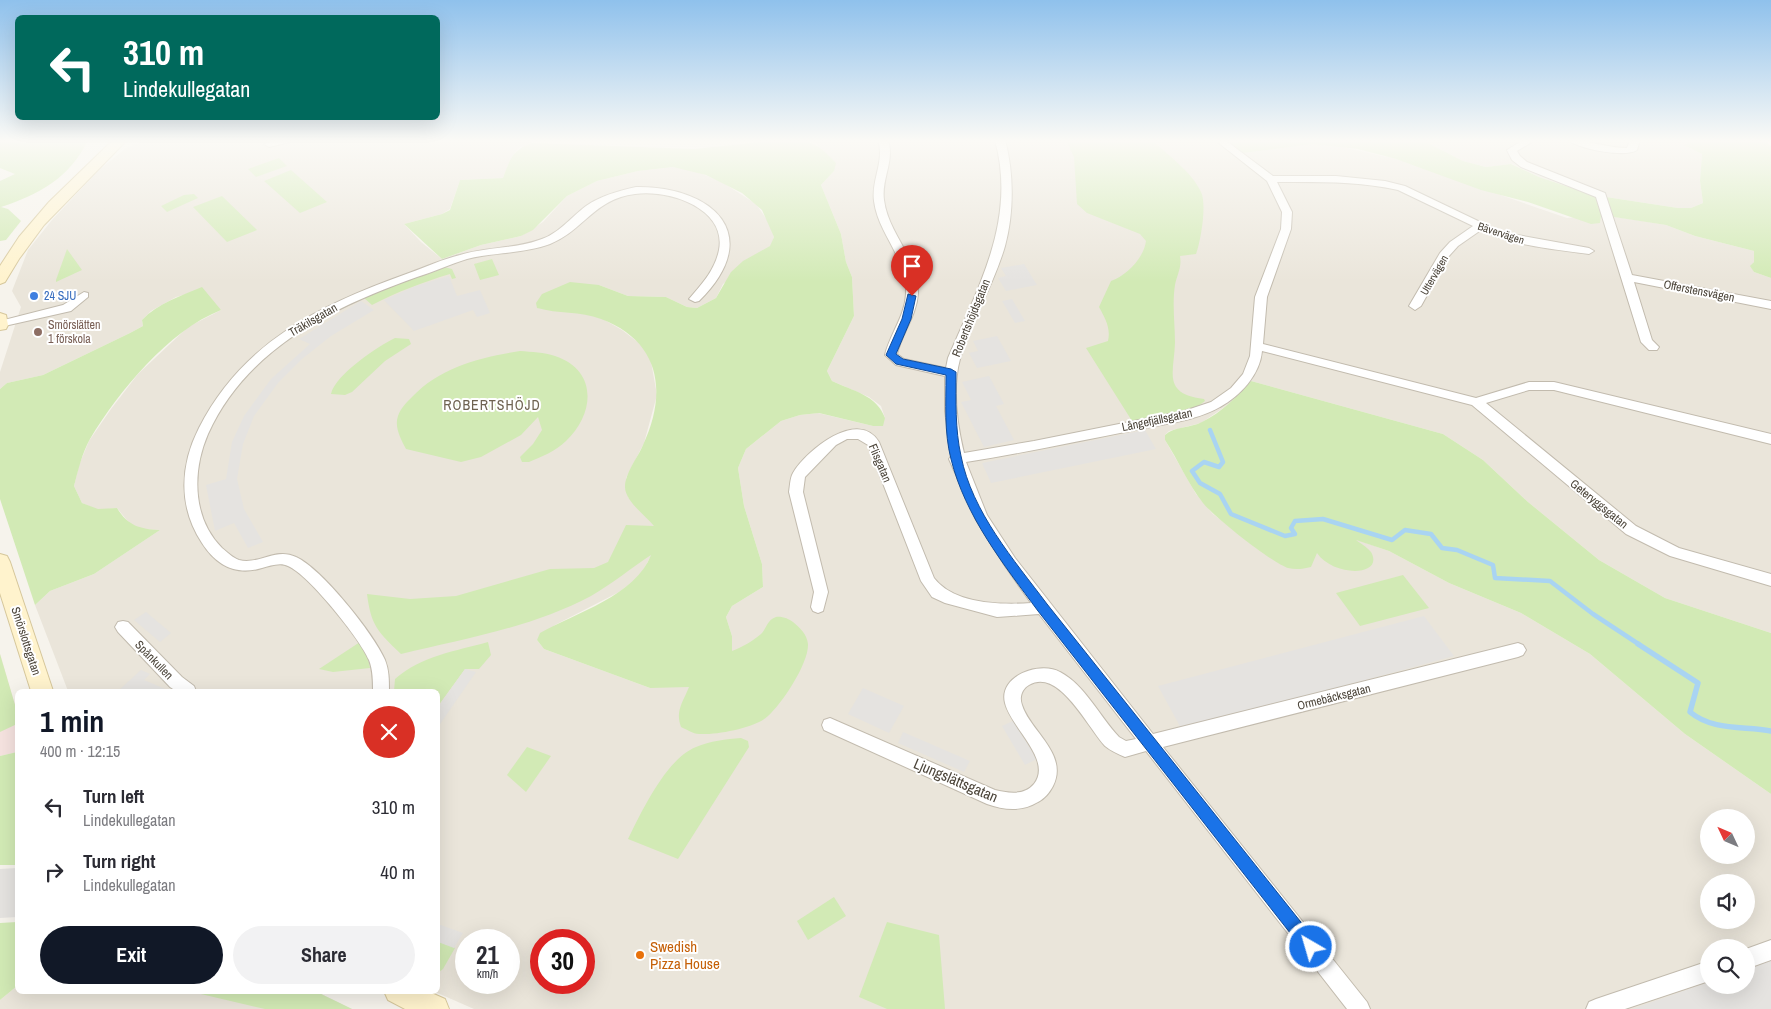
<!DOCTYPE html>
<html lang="en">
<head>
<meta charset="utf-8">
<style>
	:root { --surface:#fff; --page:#f2f2f3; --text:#2b2b33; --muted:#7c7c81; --accent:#111827 }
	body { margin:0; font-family:"Archivo Narrow",sans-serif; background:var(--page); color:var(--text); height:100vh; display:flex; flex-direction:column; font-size:19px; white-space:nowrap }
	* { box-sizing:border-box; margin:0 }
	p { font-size:16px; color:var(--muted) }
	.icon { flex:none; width:28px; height:28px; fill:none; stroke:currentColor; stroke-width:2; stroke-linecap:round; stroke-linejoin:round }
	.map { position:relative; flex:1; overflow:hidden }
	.drawer { position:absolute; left:15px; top:689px; width:425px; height:305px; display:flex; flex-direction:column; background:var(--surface); border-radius:8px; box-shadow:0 5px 20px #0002 }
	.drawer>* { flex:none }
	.guide { position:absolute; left:15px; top:15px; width:425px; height:105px; border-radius:8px; box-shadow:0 5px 20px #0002; background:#00695c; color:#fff; overflow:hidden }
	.needle { width:32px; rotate:314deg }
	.controls { position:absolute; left:1700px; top:809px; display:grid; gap:10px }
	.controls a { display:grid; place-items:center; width:55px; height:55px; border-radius:50%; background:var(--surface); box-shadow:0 5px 20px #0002; font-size:25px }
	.speed { position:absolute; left:455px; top:929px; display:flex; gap:10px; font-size:25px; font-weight:700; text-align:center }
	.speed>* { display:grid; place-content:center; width:65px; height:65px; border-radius:50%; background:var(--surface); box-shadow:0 5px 20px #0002; line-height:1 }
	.speed small { font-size:12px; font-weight:400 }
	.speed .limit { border:8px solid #d22; background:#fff; color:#111 }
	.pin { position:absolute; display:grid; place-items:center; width:42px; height:42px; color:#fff; margin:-51px -21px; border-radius:50% 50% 50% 0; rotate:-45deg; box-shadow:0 0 5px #0007 }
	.pin .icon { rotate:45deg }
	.me { position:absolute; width:55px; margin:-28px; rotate:322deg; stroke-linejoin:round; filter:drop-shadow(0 0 4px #0008) }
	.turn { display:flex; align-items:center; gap:18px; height:105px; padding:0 25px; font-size:22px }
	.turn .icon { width:65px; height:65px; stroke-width:2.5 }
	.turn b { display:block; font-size:35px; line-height:42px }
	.round { display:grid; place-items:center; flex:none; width:52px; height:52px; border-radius:26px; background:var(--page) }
	.summary { display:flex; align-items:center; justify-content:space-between; height:85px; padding:0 25px }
	h1 { font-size:30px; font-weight:800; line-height:38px; color:var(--accent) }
	.primary-button { display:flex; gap:10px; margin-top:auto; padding:10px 25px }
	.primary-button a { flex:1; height:58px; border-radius:30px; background:var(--accent); color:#fff; font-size:20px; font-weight:800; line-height:58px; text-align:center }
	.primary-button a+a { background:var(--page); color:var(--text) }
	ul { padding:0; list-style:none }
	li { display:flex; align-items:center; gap:15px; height:65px; padding:0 25px }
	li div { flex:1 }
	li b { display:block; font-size:19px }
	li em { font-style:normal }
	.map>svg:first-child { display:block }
	.residential { fill:#eae5da; fill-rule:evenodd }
	.medical { fill:#f6e3e0 }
	.green { fill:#d2eab5 }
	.parking { fill:#e5e3e0 }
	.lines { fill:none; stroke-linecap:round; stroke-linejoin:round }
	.stream-far1 { stroke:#a9d4f2; stroke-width:4.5 }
	.stream { stroke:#a9d4f2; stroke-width:5.5 }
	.street-casing { stroke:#c2bbae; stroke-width:2 }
	.secondary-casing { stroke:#d6c79b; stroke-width:2 }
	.street { fill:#fff; fill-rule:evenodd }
	.secondary { fill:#fff3cd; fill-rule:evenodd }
	.route { fill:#1a73e8; stroke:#114b97 }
	.shop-dot { fill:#3f7fe0; stroke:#fff; stroke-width:2 }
	.education-dot { fill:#8d6e63; stroke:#fff; stroke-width:2 }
	.food-dot { fill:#e8710a; stroke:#fff; stroke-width:2 }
	.labels { text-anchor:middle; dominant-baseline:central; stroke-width:4; stroke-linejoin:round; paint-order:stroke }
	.far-street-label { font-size:11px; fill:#4b4439; stroke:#fff }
	.street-label { font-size:12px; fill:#4b4439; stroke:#fff }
	.shop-label { font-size:12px; fill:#366cbe; stroke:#fff; text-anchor:start }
	.education-label { font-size:12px; fill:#785e54; stroke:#fff; text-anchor:start }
	.neighbourhood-label { font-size:14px; letter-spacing:1px; fill:#6e6250; stroke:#fff }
	.near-street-label { font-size:15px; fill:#4b4439; stroke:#fff }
	.near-food-label { font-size:15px; fill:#c56008; stroke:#fff; text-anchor:start }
</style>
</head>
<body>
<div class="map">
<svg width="1771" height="1009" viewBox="0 0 1771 1009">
	<rect width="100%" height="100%" fill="#f6f3ec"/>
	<!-- residential -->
	<g class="residential">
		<path d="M146,140H527L532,143L518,148L510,160L503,178L460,180L450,209L442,214L404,224L421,242L442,259L481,245L521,236L543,222L567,196L597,181L638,171L673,167L695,171L722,182L756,204L770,224L774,237L771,246L723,284L716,298L697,308L687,307L666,297L628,296L599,285L538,308L587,314L603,319L622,330L639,343L650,356L657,395L644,443L626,478L628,497L655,526L652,554L640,576L619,592L555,625L537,640L544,649L650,688L732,636L726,617L732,606L763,587L762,564L744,506L738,468L746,449L781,421L800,415L818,413L873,426L885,418L881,406L869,397L832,381L827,371L854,316L852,277L846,262L841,234L821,185L834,171L816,143L807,140H1309L1396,159L1567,218L1601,215L1636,220L1666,225L1695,236L1754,251V262L1751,266L1754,272L1771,278V633L1665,598L1599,560L1528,502L1483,460L1443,434L1251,381L1232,402L1201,423L1169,431L1165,435V440L1196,494L1213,514L1260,550L1317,552L1343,535L1389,551L1449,583L1521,613L1590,654L1685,734L1771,794V1009H474L433,991H438V691H68L35,605L50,591L94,574L160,530L142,529L130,524L117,508L98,510L82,503L74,486L79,465L89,441L111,409L138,374L188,327L221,310L187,294L176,297L151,311L142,320L143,326L130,333L43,375L7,383L0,389V372L21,307L12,291L28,250L52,220L99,170L126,148ZM1709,818H1746V855H1709ZM1709,882H1746V920H1709ZM466,940H509V982H466ZM541,940H584V982H541ZM1709,948H1746V985H1709Z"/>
		<polygon points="1428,140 1694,140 1684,145 1702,154 1700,181 1703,203 1691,208 1678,208 1593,195 1539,177 1512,164 1486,167 1463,161 1434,146 1428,143"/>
		<polygon points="17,986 18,991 315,991 352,1009 0,1009 0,1000"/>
	</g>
	<!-- medical -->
	<polygon class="medical" points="0,654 18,715 17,752 0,756"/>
	<!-- green -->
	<g class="green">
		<path d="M0,140H88C70,178 38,195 1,207L8,209L21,221L6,240L0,241V181L15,174L0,168Z"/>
		<path d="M782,140C811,140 816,142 836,163L834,171L821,185L841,234L846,262L852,277L854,316L827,371L832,381C853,391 877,395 885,418L883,426H873L819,413L800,415L781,421L746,449L738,468L744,506L762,564L763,587L732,606L726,617L732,636V651C742,647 753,641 761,634C767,628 767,620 776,617C782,616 789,619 793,622C800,628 807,634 808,644C809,663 782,704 768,716C756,728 716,735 699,734C693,734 686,729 681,727C675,711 683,702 689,687L650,688L544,649L537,640L540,633C576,613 636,595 651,555C631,568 612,584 591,596C533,627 464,639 401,654C378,632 371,626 367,594L410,599L456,596L550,569L594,568L608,562L626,525L654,526C645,515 625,501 625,487C625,473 638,457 643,445C668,392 660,341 601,319C580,311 558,314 537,308L536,303L542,294L570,282L599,285L628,296L666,297L687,307L697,308L716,298L731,272L743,261L770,246L774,237L762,210L742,193L706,175L673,167L638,171L597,181L567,196L533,230L521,236L481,245L442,259L404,224L442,214L450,210L460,180L503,178C510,159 512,150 532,143L694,149Z"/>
		<path d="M1066,140H1152C1168,155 1192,172 1201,192C1207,204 1201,240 1196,254L1180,256C1182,268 1177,274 1175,285C1172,304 1175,324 1175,343C1174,373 1162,394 1204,399L1205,401C1186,417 1155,417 1132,421L1086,348L1108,341C1111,328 1105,318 1099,307L1111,281C1126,276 1144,258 1146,241L1140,234L1087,213L1077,204L1074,157Z"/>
		<polygon points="1226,140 1428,140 1428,143 1463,161 1486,167 1511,164 1539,177 1593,195 1678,208 1691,208 1703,203 1700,181 1702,154 1684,145 1694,140 1763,140 1771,146 1771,278 1754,272 1750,266 1754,262 1754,251 1695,236 1666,225 1601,215 1600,223 1591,224 1528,202 1481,190 1396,159 1358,149 1313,144 1242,153"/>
		<polygon points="279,158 287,166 256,177 248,169"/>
		<polygon points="291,170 327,202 300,213 264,181"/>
		<polygon points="194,194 198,198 167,212 161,206 184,195"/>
		<polygon points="222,196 257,230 227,242 193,207"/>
		<polygon points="67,249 82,270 56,282 56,280"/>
		<polygon points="492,259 499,275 480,280 474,264"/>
		<path d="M444,267L452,269L456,278L452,279L450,274C423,282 397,292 372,305L363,297Z"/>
		<path d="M202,287L221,310C168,331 119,391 90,439C82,453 78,471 74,486L82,503L98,509L117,508C128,526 140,529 160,530L94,574L50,591L35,605L0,499V389L7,383L43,375L130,333L143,326L142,320C158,303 181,296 202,287Z"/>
		<path d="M395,338L409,339L411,344L385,361L352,392L345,395L331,394C335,375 378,346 395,338Z"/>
		<path d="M520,351C532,352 544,352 555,356C598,370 595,414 566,441C556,451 541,457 529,462H522L520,457L533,444L542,430L538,417L521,435L481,457L461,462L406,449C401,439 394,427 398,416C400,409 407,402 412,397C440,367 481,357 520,351Z"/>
		<path d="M1251,381L1443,434L1483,460L1528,502L1599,560L1665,598L1771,633V794L1685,734L1590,654L1521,613L1449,583L1389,551L1356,540C1360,543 1367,547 1371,552C1385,577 1333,577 1317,553L1311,567C1303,569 1296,570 1288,568C1272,563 1214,517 1203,503C1188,484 1178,460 1165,440V435C1175,426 1191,428 1202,422C1222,412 1237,397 1251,381Z"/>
		<polygon points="1403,575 1429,608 1360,626 1336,593"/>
		<polygon points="360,642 367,653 370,668 333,672 319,669"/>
		<path d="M488,642L491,655L479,669H465L438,706V691H394L395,679C421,656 456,651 488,642Z"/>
		<polygon points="0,654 18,715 17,724 0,732"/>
		<path d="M741,738L748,741L749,747L678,859L628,839C642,811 666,759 696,747C710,741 726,739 741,738Z"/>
		<polygon points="527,747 551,756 526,792 507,775"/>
		<polygon points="17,752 17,865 0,865 0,756"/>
		<polygon points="834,897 846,916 808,940 797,921"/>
		<polygon points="17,922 17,986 0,1000 0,923"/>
		<polygon points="887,922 939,935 945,1009 887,1009 859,997"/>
		<polygon points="438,941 455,948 443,969 439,972 438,971"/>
		<polygon points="188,991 315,991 352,1009 265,1009"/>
	</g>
	<!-- parking -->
	<g class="parking">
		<polygon points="1024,264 1037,285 1006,291 998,278 1006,276 1001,268"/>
		<polygon points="449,276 457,296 480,290 490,313 477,317 473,310 414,331 384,300 416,286"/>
		<polygon points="1012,299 1025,321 1015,323 1002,301"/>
		<polygon points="361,301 374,310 331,336 302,359 278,383 254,416 243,444 237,479 244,509 263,542 248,548 234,523 215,531 206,485 226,479 232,442 244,416 271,379 310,344 299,339"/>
		<polygon points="997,336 1011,361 977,368 969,353 978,351 973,341"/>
		<polygon points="989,376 1004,404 996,406 1014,440 984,447 961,402 971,400 962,382"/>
		<polygon points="1145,430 1156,449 991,483 982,463"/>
		<polygon points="146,612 171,633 160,642 134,620"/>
		<polygon points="1424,616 1454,656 1182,730 1158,686"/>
		<polygon points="465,669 476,672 438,727 438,707"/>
		<polygon points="141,670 150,674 144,680 170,691 118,691"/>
		<polygon points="863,688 904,706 889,733 848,714"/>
		<polygon points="1013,721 1037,759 1025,765 1002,726"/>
		<polygon points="903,732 970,761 964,772 898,743"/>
		<polygon points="17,868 17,917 0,918 0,869"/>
		<polygon points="438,924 463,933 454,948 438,942"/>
		<polygon points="1771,960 1771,1009 1632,1009 1709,982 1709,985 1746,985 1746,969"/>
	</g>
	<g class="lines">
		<!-- stream-far1 -->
		<polyline class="stream-far1" points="1210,430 1223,462 1219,467 1204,462 1192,471 1200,483 1220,494 1231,514 1285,536 1295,534 1291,528 1295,521 1323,519 1392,540 1405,530 1431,534 1442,548 1457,550 1493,565 1495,578 1550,581 1593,614 1640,645"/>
		<!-- stream -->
		<path class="stream" d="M1638,644L1698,683L1690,712C1713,731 1743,726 1771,731"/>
		<defs>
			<g id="street">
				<polygon points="275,140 298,140 269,147 264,144"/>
				<path d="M878,140H888C895,161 881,179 884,200C888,233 918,258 918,293C917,315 902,333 897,354L904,359L946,368L948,358C978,287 1017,220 995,140H1005C1014,173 1014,213 1005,246C994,285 971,320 960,359C952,388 957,424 964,453L1034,441L1184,411L1211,402L1231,388L1243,374L1250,356L1255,297L1281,229L1282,212L1267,181L1215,140H1225L1273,176H1336L1385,181L1405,186L1501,232L1589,248L1594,251L1589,254C1553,249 1514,246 1481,230L1458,246L1449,256L1421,306L1415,310L1409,306L1440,253L1450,242L1473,226L1398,190C1358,181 1318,182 1277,182L1292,212L1291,229L1267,297L1263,344L1476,398L1529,382H1554L1771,434V444L1554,390H1529L1486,403L1636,526L1679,548L1771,574V586L1670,556L1626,534L1472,405L1262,351C1260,375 1240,396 1220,407C1196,421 1163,424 1135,430C1079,441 1023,453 966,462L987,515L1015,558L1153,734L1518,643L1523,645L1526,650L1523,655L1518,657L1163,747L1367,1002L1370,1009H1347L1146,751L1125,757C1118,754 1111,751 1105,746C1088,728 1059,667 1029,685C1022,689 1019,697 1022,705C1030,731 1069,754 1053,786C1050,792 1044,799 1038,802C1022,812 1004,810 987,804L824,730L822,725L824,720L830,718L995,790C1008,793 1024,796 1034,784C1053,760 1011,728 1005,703C998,675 1041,661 1060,672C1085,685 1100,717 1119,737L1126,741L1136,739L1039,614L997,617L945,603L932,597L921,581L868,445L858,439H847L836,445L805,477L803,492L828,592L823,611L818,613L813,611L811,607L814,592L789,492C790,486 790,478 793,473C806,451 858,408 879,442L934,578C954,604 1000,605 1031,603L1005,566L976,520L949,459L951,456L945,411V376L896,365L885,355C890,334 905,316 906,294C908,259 878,234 874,201C871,180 885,161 878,140Z"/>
				<polygon points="1523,140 1535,140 1517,151 1520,156 1527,162 1605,193 1632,275 1771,301 1771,309 1634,282 1652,340 1659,347 1657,350 1649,350 1641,342 1596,197 1521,167 1512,160 1507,150"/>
				<path d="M1568,140C1588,140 1607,148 1627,148L1630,140H1640L1637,150C1625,158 1579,149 1568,140Z"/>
				<path d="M636,187C713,186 766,235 699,301L695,302L689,299C702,284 715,270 719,250C727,208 668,189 635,194C594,199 583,231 550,244C523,254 494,252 467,259C450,264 434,272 417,277C333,307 247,348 208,434C192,471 192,518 222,548C227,552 233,558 239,560C259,565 276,547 296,557C322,569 373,633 385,660C389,670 389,680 389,691H373C373,681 373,670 369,660C360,639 309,575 288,566C280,562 270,566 262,568C236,576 216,565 202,543C178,507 180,465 199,428C243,341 322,304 409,273C426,267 443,259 460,255C486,247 514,249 539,240C559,234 570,218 586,206C600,196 618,191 636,187Z"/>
				<polygon points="84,292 88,293 88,297 71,311 0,327 0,321 63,305"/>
				<polygon points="123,621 128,622 182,677 194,686 196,691 176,691 170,687 118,632 115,627 118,622"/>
				<polygon points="1771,940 1771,960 1746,969 1746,949"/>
				<polygon points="1709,961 1709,981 1625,1009 1586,1009 1589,1002 1596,999"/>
			</g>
			<g id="secondary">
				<polygon points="113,140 127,140 44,225 19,259 5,282 0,284 0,266 19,237 49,202"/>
				<polygon points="0,313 6,315 8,325 6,329 0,330"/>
				<polygon points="0,554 7,556 10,562 53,691 31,691 0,593"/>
				<polygon points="384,991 427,991 445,999 449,1009 405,1009 388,1000"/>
			</g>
		</defs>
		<!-- street casing -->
		<use href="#street" class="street-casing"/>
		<!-- secondary casing -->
		<use href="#secondary" class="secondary-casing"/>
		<!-- street -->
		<use href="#street" class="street"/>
		<!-- secondary -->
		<use href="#secondary" class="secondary"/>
	</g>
	<!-- sky -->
	<linearGradient id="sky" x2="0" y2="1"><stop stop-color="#8fc1ec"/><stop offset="0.5" stop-color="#fbfaf6"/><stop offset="1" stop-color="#fbfaf6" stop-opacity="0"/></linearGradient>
	<rect width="1771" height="282" fill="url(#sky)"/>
	<!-- route -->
	<path class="route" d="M908,294L916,296L911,319L896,354L903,359L951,369L956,372C956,401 955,429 961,456C972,512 1014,560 1047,604L1316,941L1319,947L1316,952L1311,955L1305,952L1038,611C1004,565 965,516 951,459C944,432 946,403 946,375L896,364L886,355L902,319Z"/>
	<!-- markers -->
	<circle class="shop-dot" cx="34" cy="296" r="5"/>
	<circle class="education-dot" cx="38" cy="332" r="5"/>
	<circle class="food-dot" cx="640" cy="955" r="5"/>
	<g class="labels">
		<!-- far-street labels -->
		<g class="far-street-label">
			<text transform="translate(1501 233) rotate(18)">Bävervägen</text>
			<text transform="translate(1434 275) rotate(-60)">Uttervägen</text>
		</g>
		<!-- street labels -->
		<g class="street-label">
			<text transform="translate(1699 291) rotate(11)">Offerstensvägen</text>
			<text transform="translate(971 318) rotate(-68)">Robertshöjdsgatan</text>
			<text transform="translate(313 320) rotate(-30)">Träkilsgatan</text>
			<text transform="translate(1157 420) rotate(-12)">Långefjällsgatan</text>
			<text transform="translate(880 463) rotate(67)">Flisgatan</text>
			<text transform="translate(1599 504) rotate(39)">Geteryggsgatan</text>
			<text transform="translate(26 641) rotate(72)">Smörslottsgatan</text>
			<text transform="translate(154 660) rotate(46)">Spånkullen</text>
			<text transform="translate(1334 697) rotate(-14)">Ormebäcksgatan</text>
		</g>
		<!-- shop labels -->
		<g class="shop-label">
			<text x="44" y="296">24 SJU</text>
		</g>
		<!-- education labels -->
		<g class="education-label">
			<text x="48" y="325">Smörslätten<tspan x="48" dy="14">1 förskola</tspan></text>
		</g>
		<!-- neighbourhood labels -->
		<g class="neighbourhood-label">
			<text x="492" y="405">ROBERTSHÖJD</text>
		</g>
		<!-- near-street labels -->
		<g class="near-street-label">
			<text transform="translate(956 780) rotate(23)">Ljungslättsgatan</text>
		</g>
		<!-- near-food labels -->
		<g class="near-food-label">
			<text x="650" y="946">Swedish<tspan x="650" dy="17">Pizza House</tspan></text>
		</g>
	</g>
</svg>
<div class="controls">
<a><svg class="needle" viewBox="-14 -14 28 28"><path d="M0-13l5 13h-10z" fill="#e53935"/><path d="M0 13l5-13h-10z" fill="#7c7c81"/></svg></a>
<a><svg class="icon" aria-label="sound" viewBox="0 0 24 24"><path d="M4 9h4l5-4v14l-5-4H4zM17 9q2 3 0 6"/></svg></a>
<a><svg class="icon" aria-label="search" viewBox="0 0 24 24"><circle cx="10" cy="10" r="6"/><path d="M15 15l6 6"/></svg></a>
</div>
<div class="speed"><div>21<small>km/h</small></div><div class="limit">30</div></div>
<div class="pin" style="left:912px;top:296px;background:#d93025"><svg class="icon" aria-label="arrive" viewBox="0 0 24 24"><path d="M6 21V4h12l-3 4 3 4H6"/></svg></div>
<svg class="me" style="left:1311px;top:947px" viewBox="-20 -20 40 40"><circle r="17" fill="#1a73e8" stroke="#fff" stroke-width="3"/><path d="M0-11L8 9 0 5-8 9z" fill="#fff"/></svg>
<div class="guide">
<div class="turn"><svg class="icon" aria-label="left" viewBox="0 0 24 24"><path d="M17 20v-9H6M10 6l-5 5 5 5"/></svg><div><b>310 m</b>Lindekullegatan</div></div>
</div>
<section class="drawer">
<div class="summary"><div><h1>1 min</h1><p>400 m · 12:15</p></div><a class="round" style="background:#d93025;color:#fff"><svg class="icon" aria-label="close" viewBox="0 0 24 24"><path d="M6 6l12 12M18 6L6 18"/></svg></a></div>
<ul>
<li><svg class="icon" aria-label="left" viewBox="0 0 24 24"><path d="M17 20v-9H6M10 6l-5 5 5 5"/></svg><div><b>Turn left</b><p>Lindekullegatan</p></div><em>310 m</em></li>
<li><svg class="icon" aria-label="right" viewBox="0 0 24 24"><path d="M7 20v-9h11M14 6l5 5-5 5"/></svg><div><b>Turn right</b><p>Lindekullegatan</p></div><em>40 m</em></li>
</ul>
<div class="primary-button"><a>Exit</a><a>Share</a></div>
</section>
</div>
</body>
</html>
